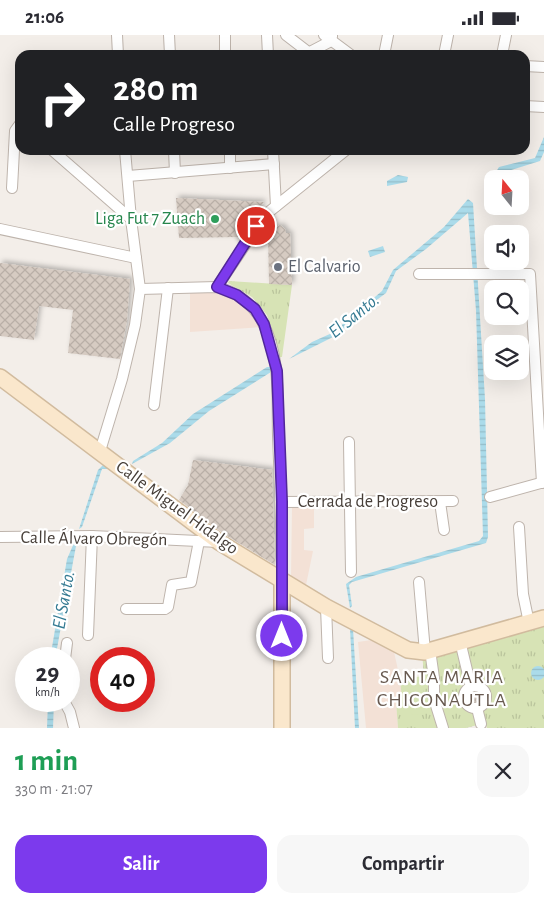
<!DOCTYPE html>
<html lang="es">
<head>
<meta charset="utf-8">
<style>
	:root { --surface:#fff; --page:#f7f7f7; --text:#2b2b33; --muted:#7c7c81; --accent:#7c3aed }
	body { margin:0; font-family:"Alegreya Sans",sans-serif; background:var(--page); color:var(--text); height:100vh; display:flex; flex-direction:column; font-size:19px; white-space:nowrap }
	* { box-sizing:border-box; margin:0 }
	p { font-size:16px; color:var(--muted) }
	.icon { flex:none; width:28px; height:28px; fill:none; stroke:currentColor; stroke-width:2; stroke-linecap:round; stroke-linejoin:round }
	.map { position:relative; height:693px; overflow:hidden }
	.side { display:flex; flex-direction:column; background:var(--surface); flex:1 }
	.side>* { flex:none }
	.banner { position:absolute; left:15px; top:15px; width:515px; height:105px; border-radius:15px; box-shadow:0 5px 20px #0002; background:#202124; color:#fff; overflow:hidden }
	.needle { width:32px; rotate:342deg }
	.buttons { position:absolute; left:484px; top:135px; display:grid; gap:10px }
	.buttons a { display:grid; place-items:center; width:45px; height:45px; border-radius:10px; background:var(--surface); box-shadow:0 5px 20px #0002; font-size:25px }
	.speed { position:absolute; left:15px; top:612px; display:flex; gap:10px; font-size:25px; font-weight:700; text-align:center }
	.speed>* { display:grid; place-content:center; width:65px; height:65px; border-radius:50%; background:var(--surface); box-shadow:0 5px 20px #0002; line-height:1 }
	.speed small { font-size:12px; font-weight:400 }
	.speed .limit { border:8px solid #d22; background:#fff; color:#111 }
	.pin { position:absolute; display:grid; place-items:center; width:42px; height:42px; color:#fff; margin:-21px; border:2px solid #fff; border-radius:50%; box-shadow:0 1px 5px #0007 }
	.me { position:absolute; width:55px; margin:-28px; rotate:0deg; stroke-linejoin:round; filter:drop-shadow(0 0 4px #0008) }
	.turn { display:flex; align-items:center; gap:18px; height:105px; padding:0 15px; font-size:22px }
	.turn .icon { width:65px; height:65px; stroke-width:2.5 }
	.turn b { display:block; font-size:35px; line-height:42px }
	.round { display:grid; place-items:center; flex:none; width:52px; height:52px; border-radius:15px; background:var(--page) }
	.headline { display:flex; align-items:center; justify-content:space-between; height:85px; padding:0 15px }
	h1 { font-size:30px; font-weight:700; line-height:38px; color:#1e9e55 }
	.action { display:flex; gap:10px; margin-top:auto; padding:10px 15px }
	.action a { flex:1; height:58px; border-radius:15px; background:var(--accent); color:#fff; font-size:20px; font-weight:700; line-height:58px; text-align:center }
	.action a+a { background:var(--page); color:var(--text) }
	.status { display:flex; justify-content:space-between; align-items:center; height:35px; padding:0 25px; background:var(--surface); direction:ltr }
	.status svg { height:14px; fill:currentColor }
	.map>svg:first-child { display:block }
	.commercial { fill:#f3e1d6 }
	.park { fill:url(#park-tufts) }
	.garden { fill:#d7e3b5 }
	.water { fill:url(#water-rules) }
	.building { fill:url(#building-cross-hatch); filter:url(#shadow) }
	.lines { fill:none; stroke-linecap:round; stroke-linejoin:round }
	.street-casing { stroke:#beb4ac; stroke-width:12 }
	.secondary-casing { stroke:#d1bb9e; stroke-width:18 }
	.street { stroke:#fff; stroke-width:10 }
	.secondary { stroke:#fae7cc; stroke-width:15 }
	.route-casing { stroke:#51269a; stroke-width:12 }
	.route { stroke:#7c3aed; stroke-width:9 }
	.leisure-dot { fill:#2e9e5b; stroke:#fff; stroke-width:2 }
	.worship-dot { fill:#6b7280; stroke:#fff; stroke-width:2 }
	.labels { text-anchor:middle; dominant-baseline:central; stroke-width:4.5; stroke-linejoin:round; paint-order:stroke }
	.leisure-label { font-size:18px; fill:#27864d; stroke:#fff; text-anchor:end }
	.worship-label { font-size:18px; fill:#5b616d; stroke:#fff; text-anchor:start }
	.street-label { font-size:18px; fill:#463e38; stroke:#fff }
	.water-label { font-size:19px; font-style:italic; fill:#347a92; stroke:#fff }
	.quarter-label { font-size:20px; letter-spacing:1px; fill:#685a50; stroke:#fff }
</style>
</head>
<body>
<div class="status"><b>21:06</b><svg viewBox="0 0 49 12"><path d="M0 12V9h3v3zM5 12V6h3v6zM10 12V3h3v9zM15 12V0h3v12zM26 1h20v11H26zM47 4h2v5h-2z"/></svg></div>
<div class="map">
<svg width="544" height="693" viewBox="0 0 544 693">
	<defs>
		<pattern id="park-tufts" width="24" height="20" patternUnits="userSpaceOnUse" patternTransform="scale(1.25)"><rect width="24" height="20" fill="#d7e3b5"/><path d="M3 7l-1-3M5 7V3M7 7l1-3M15 17l-1-3M17 17v-4M19 17l1-3" fill="none" stroke="#bac49c"/></pattern>
		<pattern id="water-rules" width="6" height="5" patternUnits="userSpaceOnUse" patternTransform="scale(1.25)"><rect width="6" height="5" fill="#abdbea"/><path d="M0 2.5h6" fill="none" stroke="#94bdc9"/></pattern>
		<pattern id="building-cross-hatch" width="8" height="8" patternUnits="userSpaceOnUse" patternTransform="scale(1.25)"><rect width="8" height="8" fill="#d6cbc2"/><path d="M0 0l8 8M0 8l8-8" fill="none" stroke="#b9afa7"/></pattern>
		<filter id="shadow"><feDropShadow dx="2.5" dy="-2.5" stdDeviation="2.5" flood-color="#0004"/></filter>
	</defs>
	<rect width="100%" height="100%" fill="#f3eee9"/>
	<!-- commercial -->
	<g class="commercial">
		<polygon points="221,255 254,280 262,292 190,297 190,257"/>
		<polygon points="314,471 314,493 304,494 304,515 313,516 306,550 291,542 292,472"/>
		<polygon points="385,603 392,608 400,644 402,665 396,667 398,693 366,693 358,607"/>
	</g>
	<!-- park -->
	<g class="park">
		<polygon points="229,246 292,250 282,322 279,322 267,280 252,262 228,248"/>
		<polygon points="544,580 544,693 487,693 485,688 466,693 398,693 396,667 402,664 400,644 424,641 422,617"/>
	</g>
	<!-- garden -->
	<polygon class="garden" points="423,652 427,678 412,680 408,655"/>
	<!-- water -->
	<g class="water">
		<polygon points="544,102 544,117 540,126 502,138 496,137 499,132 535,123"/>
		<polygon points="398,140 408,142 407,147 387,151 387,146"/>
		<polygon points="468,164 473,168 485,364 488,502 486,508 352,547 349,550 352,571 350,573 346,549 356,542 479,506 483,501 476,275 468,178 426,214 396,236 386,258 362,276 337,300 289,324 312,307 332,298 382,256 393,235 444,192"/>
		<polygon points="383,211 385,217 370,222 368,216"/>
		<polygon points="267,332 273,332 271,337 209,376 170,408 132,429 133,426 162,408 193,379"/>
		<polygon points="104,429 113,434 102,434 82,492 79,494 98,435"/>
		<polygon points="74,508 76,511 55,624 50,624 67,524"/>
		<polygon points="350,593 353,594 359,693 355,693"/>
		<circle cx="538" cy="638" r="7"/>
		<polygon points="48,666 54,666 53,693 47,693"/>
	</g>
	<!-- building -->
	<g class="building">
		<polygon points="176,163 264,167 240,202 179,203"/>
		<polygon points="280,190 285,194 286,198 290,198 292,250 269,249 268,199 273,199 274,194"/>
		<polygon points="0,228 130,244 127,285 120,324 68,318 73,275 39,271 34,305 0,301"/>
		<polygon points="193,425 272,435 275,530 224,499 179,465 188,450"/>
		<circle cx="475" cy="662" r="5.5"/>
	</g>
	<g class="lines">
		<defs>
			<g id="street">
				<polyline points="117,0 118,20"/>
				<polyline points="169,0 170,20"/>
				<polyline points="225,0 225,20"/>
				<polyline points="267,0 268,20"/>
				<polyline points="286,0 312,20"/>
				<polyline points="324,0 351,20"/>
				<polyline points="310,17 331,6 332,1"/>
				<polyline points="384,20 388,0"/>
				<polyline points="444,20 448,0"/>
				<polyline points="502,20 506,0"/>
				<polyline points="525,31 544,32"/>
				<polyline points="525,71 544,72"/>
				<polyline points="52,115 131,184"/>
				<polyline points="174,115 175,138"/>
				<polyline points="230,115 230,133"/>
				<polyline points="273,115 276,171"/>
				<polyline points="128,141 274,129"/>
				<polyline points="12,153 15,96 20,89"/>
				<polyline points="0,194 136,223"/>
				<polyline points="419,239 530,239 542,448"/>
				<polyline points="217,252 265,180 346,115"/>
				<path d="M140,254L217,252C236,256 254,270 263,288C281,323 277,363 278,401C280,449 282,497 282,546"/>
				<polyline points="154,370 168,253"/>
				<polyline points="349,407 351,537"/>
				<polyline points="100,416 122,344 135,290 140,254 131,184 125,115"/>
				<polyline points="490,462 544,447"/>
				<polyline points="282,467 453,466"/>
				<polyline points="440,467 444,495"/>
				<polyline points="519,492 523,559 529,588"/>
				<polyline points="0,502 92,501 219,507"/>
				<polyline points="419,547 425,617"/>
				<polyline points="326,572 328,623"/>
				<polyline points="126,574 165,574 168,572 172,550 191,547 199,506"/>
				<polyline points="88,600 92,501"/>
				<polyline points="460,606 471,652"/>
				<polyline points="430,615 434,643 434,664 443,693"/>
				<polyline points="65,624 67,608"/>
				<circle cx="475" cy="662" r="11"/>
				<polyline points="64,666 70,677 74,693"/>
				<polyline points="477,673 481,689"/>
			</g>
			<g id="secondary">
				<polyline points="0,342 219,507 326,572 408,615 425,617 544,583"/>
				<polyline points="282,546 282,693"/>
			</g>
		</defs>
		<!-- street casing -->
		<use href="#street" class="street-casing"/>
		<!-- secondary casing -->
		<use href="#secondary" class="secondary-casing"/>
		<!-- street -->
		<use href="#street" class="street"/>
		<!-- secondary -->
		<use href="#secondary" class="secondary"/>
	</g>
	<g class="lines">
		<defs>
			<polyline id="route" points="256,191 217,252 237,260 255,274 264,289 277,336 282,467 282,601"/>
		</defs>
		<!-- route casing -->
		<use href="#route" class="route-casing"/>
		<!-- route -->
		<use href="#route" class="route"/>
	</g>
	<!-- markers -->
	<circle class="leisure-dot" cx="215" cy="184" r="5"/>
	<circle class="worship-dot" cx="278" cy="232" r="5"/>
	<g class="labels">
		<!-- leisure labels -->
		<g class="leisure-label">
			<text x="205" y="184">Liga Fut 7 Zuach</text>
		</g>
		<!-- worship labels -->
		<g class="worship-label">
			<text x="288" y="232">El Calvario</text>
		</g>
		<!-- street labels -->
		<g class="street-label">
			<text x="368" y="467">Cerrada de Progreso</text>
			<text transform="translate(177 473) rotate(36)">Calle Miguel Hidalgo</text>
			<text transform="translate(94 504) rotate(1)">Calle Álvaro Obregón</text>
		</g>
		<!-- water labels -->
		<g class="water-label">
			<text transform="translate(354 281) rotate(-39)">El Santo.</text>
			<text transform="translate(64 565) rotate(-80)">El Santo.</text>
		</g>
		<!-- quarter labels -->
		<g class="quarter-label">
			<text x="442" y="642">SANTA MARIA<tspan x="442" dy="23">CHICONAUTLA</tspan></text>
		</g>
	</g>
</svg>
<div class="buttons">
<a><svg class="needle" viewBox="-14 -14 28 28"><path d="M0-13l5 13h-10z" fill="#e53935"/><path d="M0 13l5-13h-10z" fill="#7c7c81"/></svg></a>
<a><svg class="icon" aria-label="sound" viewBox="0 0 24 24"><path d="M4 9h4l5-4v14l-5-4H4zM17 9q2 3 0 6"/></svg></a>
<a><svg class="icon" aria-label="search" viewBox="0 0 24 24"><circle cx="10" cy="10" r="6"/><path d="M15 15l6 6"/></svg></a>
<a><svg class="icon" aria-label="layers" viewBox="0 0 24 24"><path d="M12 4l9 5-9 5-9-5zM3 14l9 5 9-5"/></svg></a>
</div>
<div class="speed"><div>29<small>km/h</small></div><div class="limit">40</div></div>
<div class="pin" style="left:256px;top:191px;background:#d93025"><svg class="icon" aria-label="arrive" viewBox="0 0 24 24"><path d="M6 21V4h12l-3 4 3 4H6"/></svg></div>
<svg class="me" style="left:282px;top:601px" viewBox="-20 -20 40 40"><circle r="17" fill="#7c3aed" stroke="#fff" stroke-width="3"/><path d="M0-11L8 9 0 5-8 9z" fill="#fff"/></svg>
<div class="banner">
<div class="turn"><svg class="icon" aria-label="right" viewBox="0 0 24 24"><path d="M7 20v-9h11M14 6l5 5-5 5"/></svg><div><b>280 m</b>Calle Progreso</div></div>
</div>
</div>
<section class="side">
<div class="headline"><div><h1>1 min</h1><p>330 m · 21:07</p></div><a class="round"><svg class="icon" aria-label="close" viewBox="0 0 24 24"><path d="M6 6l12 12M18 6L6 18"/></svg></a></div>
<div class="action"><a>Salir</a><a>Compartir</a></div>
</section>
</body>
</html>
